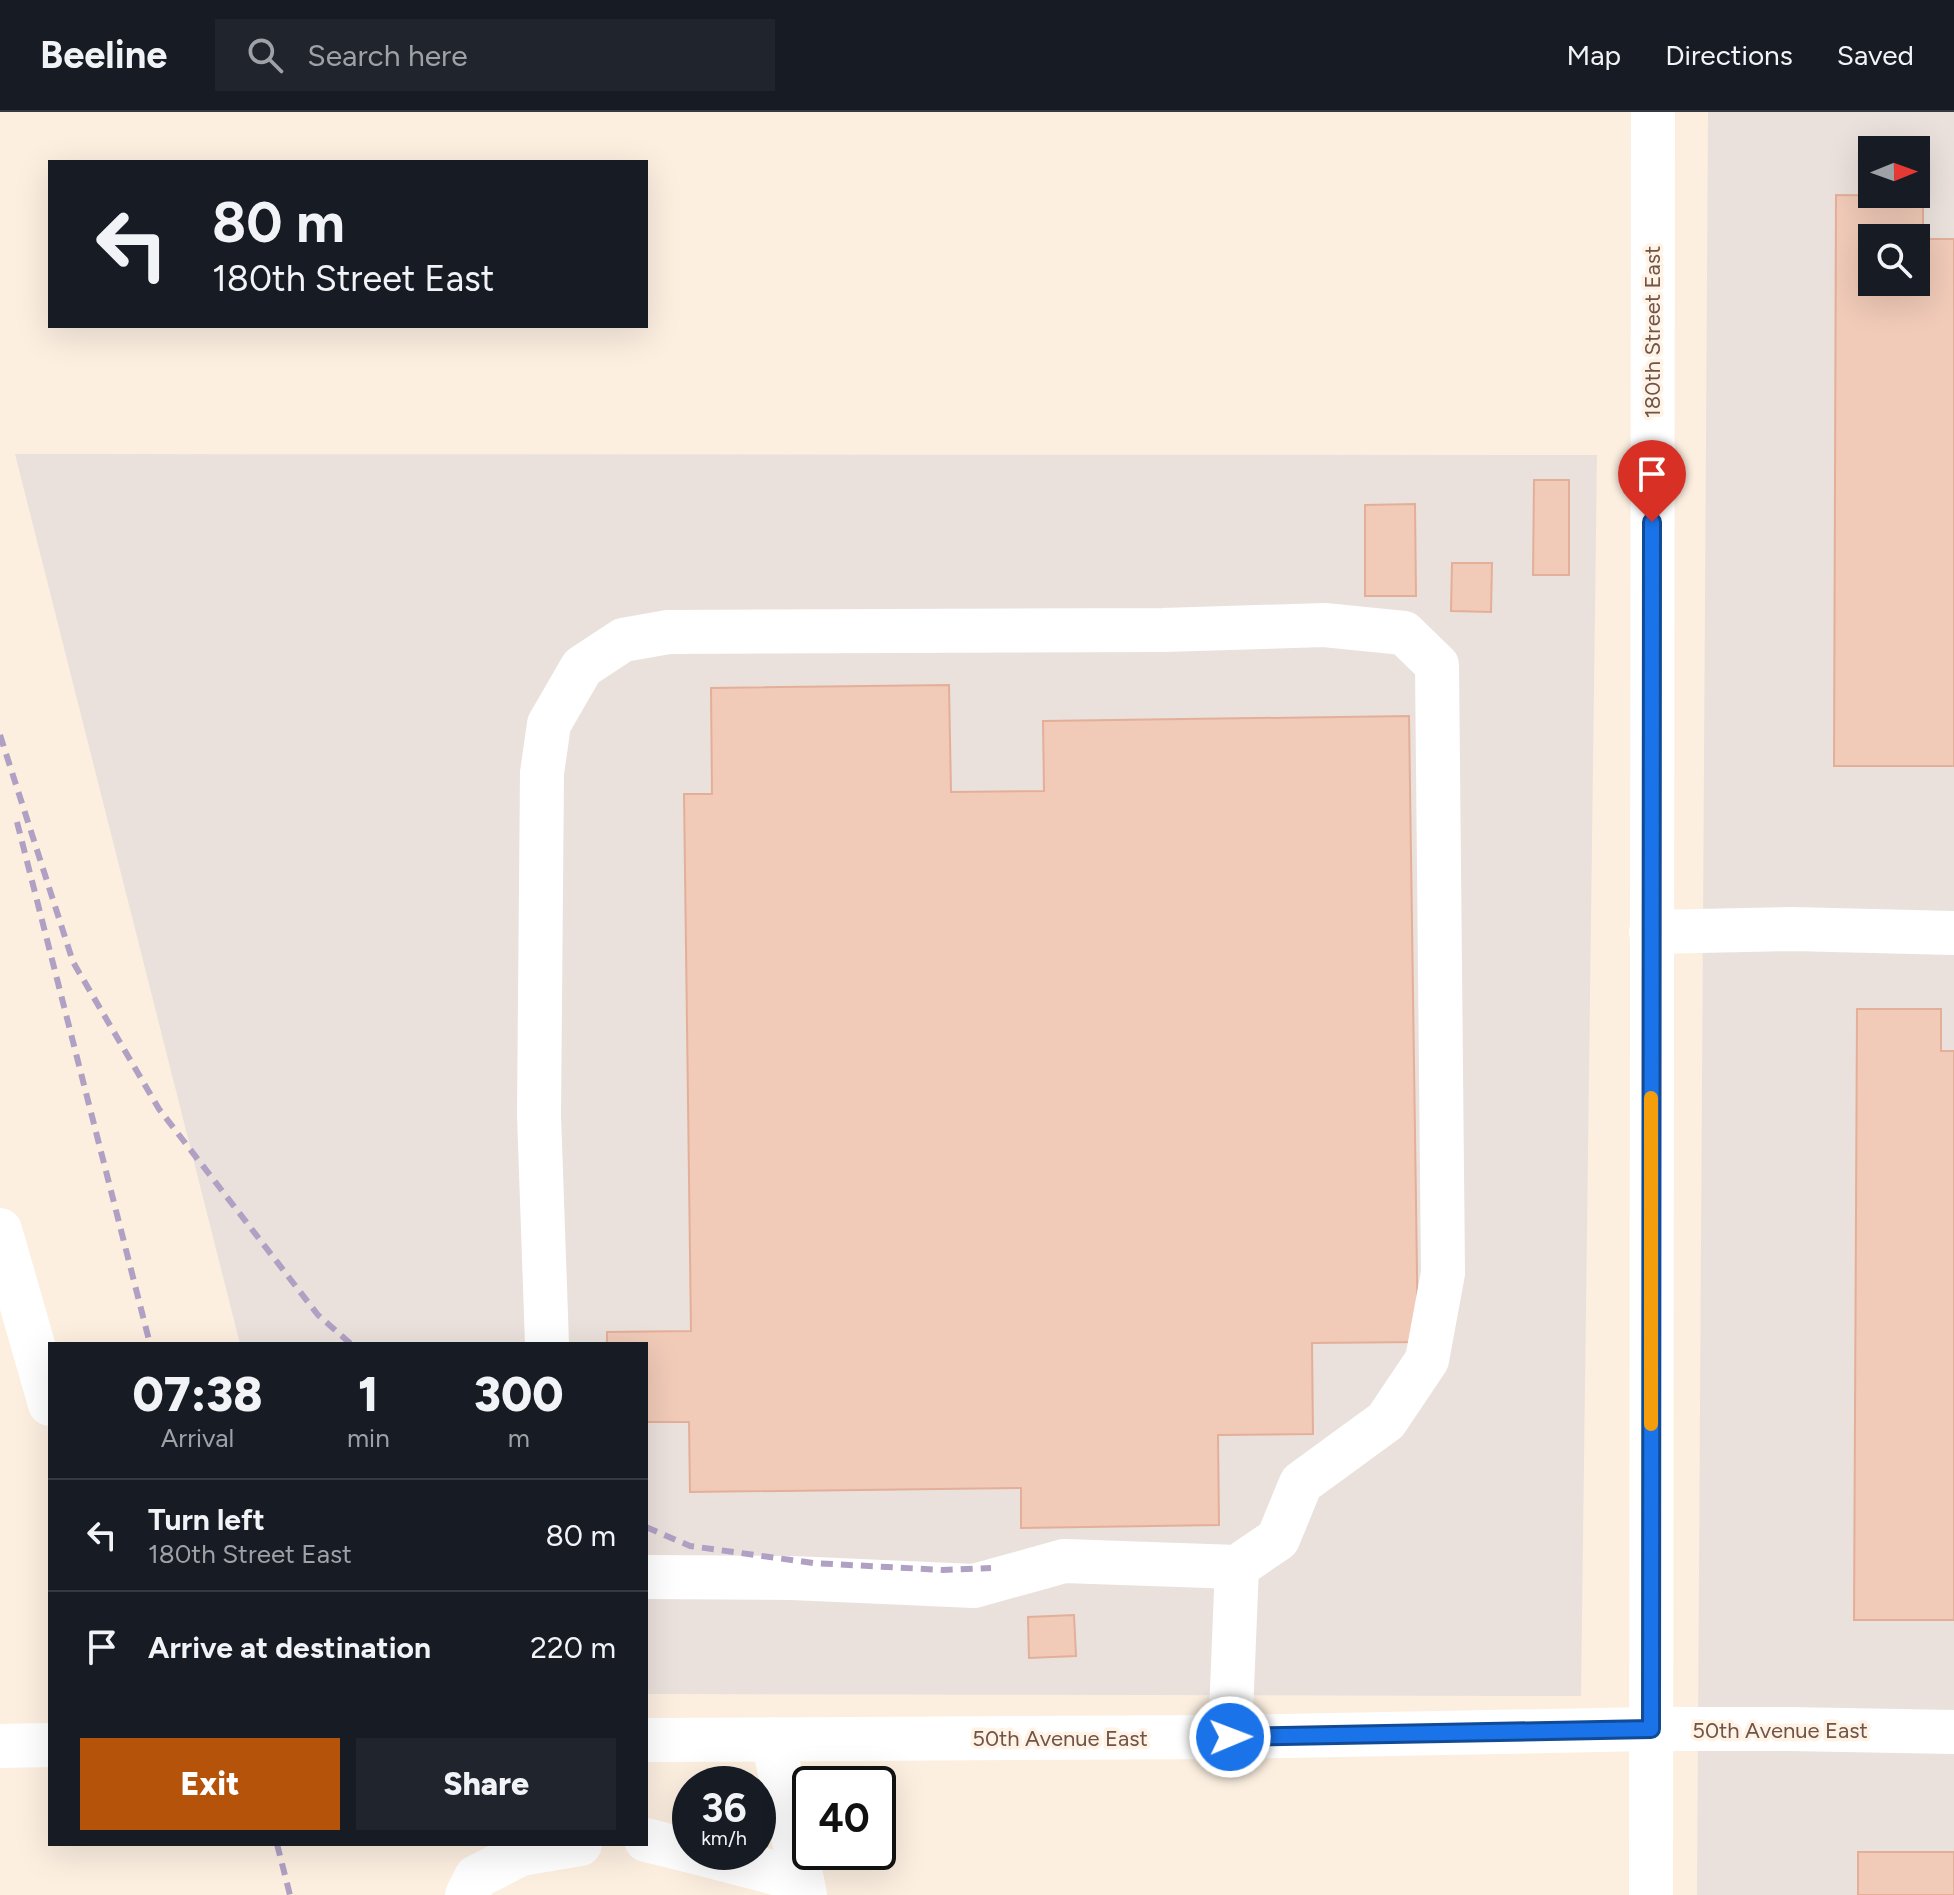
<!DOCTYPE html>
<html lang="en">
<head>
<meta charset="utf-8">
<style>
	:root { --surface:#171b24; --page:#20242c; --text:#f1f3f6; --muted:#9ea1a6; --line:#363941; --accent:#b45309 }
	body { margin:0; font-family:Figtree,sans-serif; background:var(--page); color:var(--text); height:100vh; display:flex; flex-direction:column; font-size:30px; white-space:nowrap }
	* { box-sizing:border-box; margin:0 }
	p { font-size:26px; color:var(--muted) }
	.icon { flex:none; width:44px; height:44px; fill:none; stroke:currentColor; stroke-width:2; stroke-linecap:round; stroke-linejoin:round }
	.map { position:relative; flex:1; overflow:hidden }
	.panel { position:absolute; left:48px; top:1230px; width:600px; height:504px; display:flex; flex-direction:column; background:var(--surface); border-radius:0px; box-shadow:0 8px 32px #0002 }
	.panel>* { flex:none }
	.hud { position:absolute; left:48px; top:48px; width:600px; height:168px; border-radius:0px; box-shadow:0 8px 32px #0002; background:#171b24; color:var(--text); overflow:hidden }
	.needle { width:52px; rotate:89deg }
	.controls { position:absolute; left:1858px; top:24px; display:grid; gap:16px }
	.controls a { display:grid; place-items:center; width:72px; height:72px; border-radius:0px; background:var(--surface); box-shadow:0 8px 32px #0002; font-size:40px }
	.speed { position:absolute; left:672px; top:1654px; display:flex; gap:16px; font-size:40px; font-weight:700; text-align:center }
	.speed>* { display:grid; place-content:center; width:104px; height:104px; border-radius:50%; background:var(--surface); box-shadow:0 8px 32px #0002; line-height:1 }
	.speed small { font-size:20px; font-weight:400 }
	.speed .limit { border:4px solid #111; border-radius:12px; background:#fff; color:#111 }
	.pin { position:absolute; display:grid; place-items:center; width:68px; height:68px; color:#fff; margin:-82px -34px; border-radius:50% 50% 50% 0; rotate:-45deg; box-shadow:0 0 8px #0007 }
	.pin .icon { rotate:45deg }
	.me { position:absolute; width:88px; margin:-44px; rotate:89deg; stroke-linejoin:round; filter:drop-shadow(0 0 6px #0008) }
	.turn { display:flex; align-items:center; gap:28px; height:168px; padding:0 32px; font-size:36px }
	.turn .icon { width:104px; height:104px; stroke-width:2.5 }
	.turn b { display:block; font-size:56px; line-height:68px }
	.eta { display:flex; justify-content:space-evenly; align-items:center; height:136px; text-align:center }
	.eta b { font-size:48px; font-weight:800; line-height:56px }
	.cta { display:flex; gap:16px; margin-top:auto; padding:16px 32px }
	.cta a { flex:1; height:92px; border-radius:0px; background:var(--accent); color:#fff; font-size:32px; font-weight:800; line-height:92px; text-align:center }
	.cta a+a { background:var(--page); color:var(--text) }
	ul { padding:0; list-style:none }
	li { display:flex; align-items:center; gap:24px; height:112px; padding:0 32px; border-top:2px solid var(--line) }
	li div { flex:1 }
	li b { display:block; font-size:30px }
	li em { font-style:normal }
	header { display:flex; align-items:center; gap:48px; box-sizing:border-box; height:112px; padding:0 40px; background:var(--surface); border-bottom:2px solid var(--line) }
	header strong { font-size:38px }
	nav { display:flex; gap:44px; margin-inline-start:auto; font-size:28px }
	.search { width:560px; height:72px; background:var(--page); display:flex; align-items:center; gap:20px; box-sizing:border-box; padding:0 28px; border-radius:0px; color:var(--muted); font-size:30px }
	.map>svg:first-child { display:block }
	.industrial { fill:#eae1dc; fill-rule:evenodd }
	.building { fill:#f1cab8; stroke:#e3af99; stroke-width:2; fill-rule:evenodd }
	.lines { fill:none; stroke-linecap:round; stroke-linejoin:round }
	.minor { stroke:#fff; stroke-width:44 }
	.rail { stroke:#b0a0c4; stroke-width:6; stroke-dasharray:12 8; stroke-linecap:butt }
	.route-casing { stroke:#114b97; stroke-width:20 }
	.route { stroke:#1a73e8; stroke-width:14 }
	.slow { stroke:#f59e0b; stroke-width:14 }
	.labels { text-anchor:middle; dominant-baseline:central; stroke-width:7; stroke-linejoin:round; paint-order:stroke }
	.street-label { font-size:22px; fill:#725348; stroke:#fff3e6 }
</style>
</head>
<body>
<header>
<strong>Beeline</strong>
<div class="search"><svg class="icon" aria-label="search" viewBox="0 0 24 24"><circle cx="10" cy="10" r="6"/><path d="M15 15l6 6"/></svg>Search here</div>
<nav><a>Map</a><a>Directions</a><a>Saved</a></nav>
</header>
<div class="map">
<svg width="1954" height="1783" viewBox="0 0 1954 1783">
	<rect width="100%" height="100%" fill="#fcefe0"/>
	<!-- industrial -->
	<g class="industrial">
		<path d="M1708,0H1954V1783H1697ZM1872,38H1916V82H1872ZM1872,126H1916V170H1872Z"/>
		<polygon points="15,342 1597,343 1581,1584 646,1582 646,1232 240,1232"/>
	</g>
	<!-- building -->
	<g class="building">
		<path d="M1836,83L1923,84V127H1954V654H1834ZM1872,126H1916V170H1872Z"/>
		<polygon points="1534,368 1569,368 1569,463 1533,463"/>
		<polygon points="1415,392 1416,484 1365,484 1365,393"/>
		<polygon points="1452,451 1492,451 1491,500 1451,499"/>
		<polygon points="949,573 951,680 1044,679 1043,609 1409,604 1418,1230 1312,1231 1313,1322 1218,1323 1219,1413 1021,1416 1021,1376 690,1380 689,1310 646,1310 646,1232 607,1232 607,1220 691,1219 684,682 712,682 711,576"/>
		<polygon points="1857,897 1941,897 1941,939 1954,939 1954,1508 1854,1508"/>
		<polygon points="1074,1503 1076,1544 1029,1546 1028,1505"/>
		<rect x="1858" y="1740" width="96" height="43"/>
	</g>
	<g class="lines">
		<!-- minor -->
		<g class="minor">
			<polyline points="1651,820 1792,817 1954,821"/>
			<polyline points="0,1118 50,1292"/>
			<polyline points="547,1232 539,1003 542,661 549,612 582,555 623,528 668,520 1163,518 1324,513 1404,521 1437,553 1443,1161 1427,1248 1386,1309 1301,1371 1278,1427 1237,1455 1064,1449 974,1474 792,1466 646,1465"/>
			<polyline points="1230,1625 1237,1455"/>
			<polyline points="773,1627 805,1783"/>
			<polyline points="646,1628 1230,1625 1651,1617 1789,1617 1954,1620"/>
			<polyline points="0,1634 50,1633"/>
			<polyline points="646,1728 690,1739"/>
			<polyline points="695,1740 802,1768"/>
			<polyline points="467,1783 476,1765 521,1742 580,1732"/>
			<polyline points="1651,1783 1653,0"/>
		</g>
		<!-- rail -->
		<g class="rail">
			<polyline points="0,623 73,850 159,997 318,1203 351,1232"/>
			<polyline points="17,710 150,1232"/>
			<polyline points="646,1415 690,1434 813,1451 943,1458 991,1456"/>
			<polyline points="277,1732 290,1783"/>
		</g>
	</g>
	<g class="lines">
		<defs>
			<polyline id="route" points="1230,1625 1651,1617 1652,410"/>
		</defs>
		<!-- route casing -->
		<use href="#route" class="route-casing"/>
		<!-- route -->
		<use href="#route" class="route"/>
		<!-- slow -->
		<polyline class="slow" points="1651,986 1651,1312"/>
	</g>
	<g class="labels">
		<!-- street labels -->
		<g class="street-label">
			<text transform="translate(1652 220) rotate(-90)">180th Street East</text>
			<text x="1780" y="1618">50th Avenue East</text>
			<text x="1060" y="1626">50th Avenue East</text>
		</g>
	</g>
</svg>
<div class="controls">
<a><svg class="needle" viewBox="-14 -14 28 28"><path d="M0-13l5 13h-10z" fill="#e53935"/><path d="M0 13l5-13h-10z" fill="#9ea1a6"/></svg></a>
<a><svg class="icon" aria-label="search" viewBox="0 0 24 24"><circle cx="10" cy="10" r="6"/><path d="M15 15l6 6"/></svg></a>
</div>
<div class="speed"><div>36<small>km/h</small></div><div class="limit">40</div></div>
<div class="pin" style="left:1652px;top:410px;background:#d93025"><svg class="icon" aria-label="arrive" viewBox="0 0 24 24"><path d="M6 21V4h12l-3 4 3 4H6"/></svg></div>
<svg class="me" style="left:1230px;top:1625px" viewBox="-20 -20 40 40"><circle r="17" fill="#1a73e8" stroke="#fff" stroke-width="3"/><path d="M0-11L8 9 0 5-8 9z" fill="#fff"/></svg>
<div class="hud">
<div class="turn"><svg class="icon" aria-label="left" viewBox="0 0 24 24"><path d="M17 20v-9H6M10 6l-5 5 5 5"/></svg><div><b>80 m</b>180th Street East</div></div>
</div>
<section class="panel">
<div class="eta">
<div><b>07:38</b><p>Arrival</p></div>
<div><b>1</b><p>min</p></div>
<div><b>300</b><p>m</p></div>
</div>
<ul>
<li><svg class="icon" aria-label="left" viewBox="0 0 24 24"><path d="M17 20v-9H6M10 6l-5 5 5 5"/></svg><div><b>Turn left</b><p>180th Street East</p></div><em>80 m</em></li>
<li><svg class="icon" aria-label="arrive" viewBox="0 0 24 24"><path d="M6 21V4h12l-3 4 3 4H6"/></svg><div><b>Arrive at destination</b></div><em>220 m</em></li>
</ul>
<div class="cta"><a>Exit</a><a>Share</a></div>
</section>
</div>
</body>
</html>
